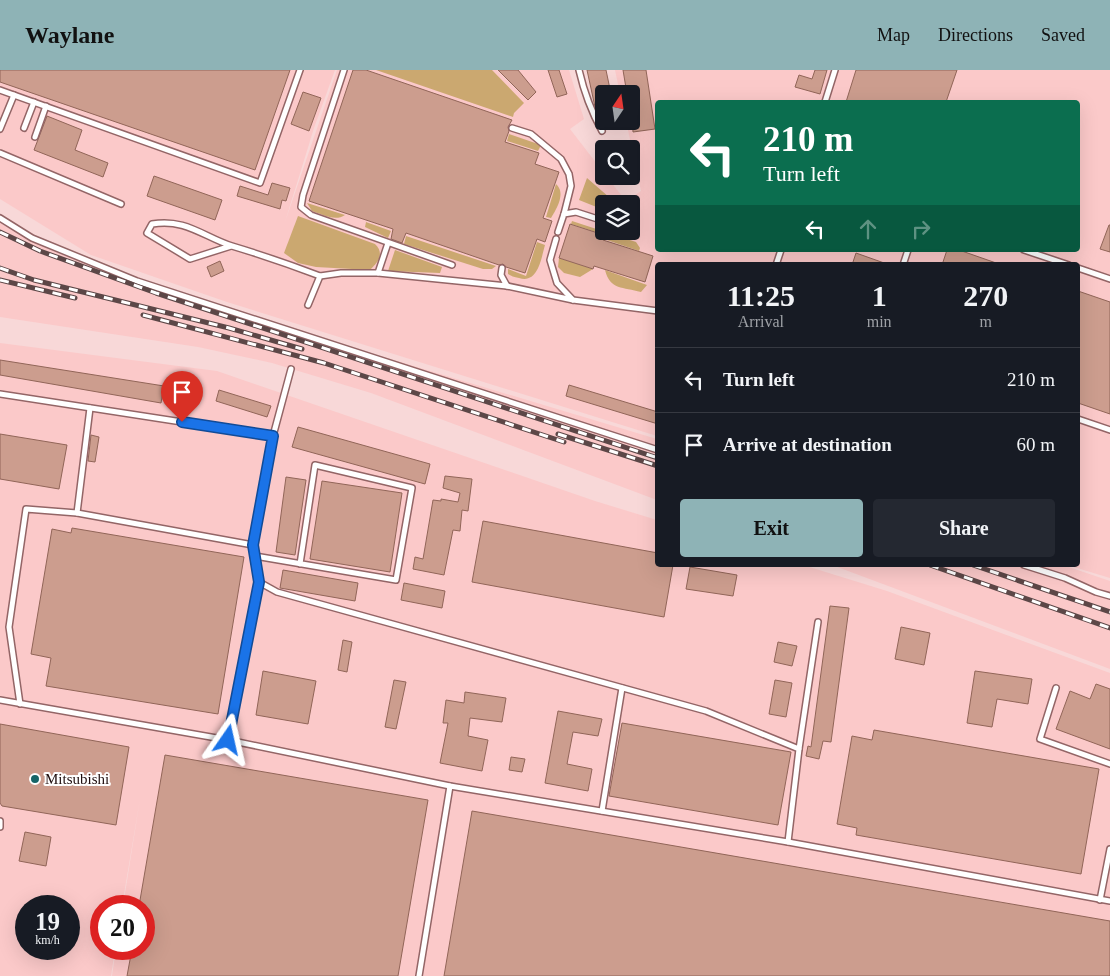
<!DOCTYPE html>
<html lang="en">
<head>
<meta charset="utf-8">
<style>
	:root { --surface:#171b24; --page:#242831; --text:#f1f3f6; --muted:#9ea1a6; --line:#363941; --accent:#8eb3b6 }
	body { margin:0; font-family:Georgia,serif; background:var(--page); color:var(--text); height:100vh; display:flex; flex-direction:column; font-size:19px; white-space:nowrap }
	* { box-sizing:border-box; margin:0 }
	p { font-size:16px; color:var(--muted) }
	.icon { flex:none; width:28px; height:28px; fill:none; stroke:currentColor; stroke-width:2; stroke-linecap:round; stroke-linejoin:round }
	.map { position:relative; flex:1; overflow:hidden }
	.drawer { position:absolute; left:655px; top:192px; width:425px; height:305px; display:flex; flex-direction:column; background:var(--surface); border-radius:5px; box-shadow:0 5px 20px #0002 }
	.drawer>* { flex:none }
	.top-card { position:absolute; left:655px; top:30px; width:425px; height:152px; border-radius:5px; box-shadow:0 5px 20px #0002; background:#0b6e4f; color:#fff; overflow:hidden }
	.needle { width:32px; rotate:13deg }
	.buttons { position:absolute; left:595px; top:15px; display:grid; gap:10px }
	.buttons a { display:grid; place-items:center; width:45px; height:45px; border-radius:5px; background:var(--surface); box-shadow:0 5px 20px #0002; font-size:25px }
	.speed { position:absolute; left:15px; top:825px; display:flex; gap:10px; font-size:25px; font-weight:700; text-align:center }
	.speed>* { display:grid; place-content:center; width:65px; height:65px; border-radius:50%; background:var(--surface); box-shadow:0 5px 20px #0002; line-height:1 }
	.speed small { font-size:12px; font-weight:400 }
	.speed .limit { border:8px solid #d22; background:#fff; color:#111 }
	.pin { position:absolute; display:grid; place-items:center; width:42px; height:42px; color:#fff; margin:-51px -21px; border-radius:50% 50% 50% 0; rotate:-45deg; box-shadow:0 0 5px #0007 }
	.pin .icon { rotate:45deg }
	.me { position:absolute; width:55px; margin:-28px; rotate:11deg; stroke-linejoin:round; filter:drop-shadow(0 0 4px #0008) }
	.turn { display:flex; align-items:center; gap:18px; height:105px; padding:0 25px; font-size:22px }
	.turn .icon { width:65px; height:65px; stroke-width:2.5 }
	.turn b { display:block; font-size:35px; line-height:42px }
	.lanes { display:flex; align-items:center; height:48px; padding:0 25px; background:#0003; justify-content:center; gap:25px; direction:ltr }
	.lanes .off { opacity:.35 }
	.eta { display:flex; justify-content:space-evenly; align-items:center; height:85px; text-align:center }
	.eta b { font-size:30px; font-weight:600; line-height:35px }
	.cta { display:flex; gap:10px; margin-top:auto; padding:10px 25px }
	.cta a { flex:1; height:58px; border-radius:5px; background:var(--accent); color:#111; font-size:20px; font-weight:600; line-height:58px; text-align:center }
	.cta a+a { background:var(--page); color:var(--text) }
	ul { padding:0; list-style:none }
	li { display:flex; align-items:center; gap:15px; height:65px; padding:0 25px; border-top:1px solid var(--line) }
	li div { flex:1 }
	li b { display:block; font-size:19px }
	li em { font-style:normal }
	header { display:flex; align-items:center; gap:30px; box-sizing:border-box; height:70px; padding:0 25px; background:var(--accent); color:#111 }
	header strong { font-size:24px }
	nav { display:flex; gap:28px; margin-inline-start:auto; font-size:18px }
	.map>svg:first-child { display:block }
	.built { fill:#fbc9c9; fill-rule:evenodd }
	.green { fill:#cba870 }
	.building { fill:#cc9d8e; stroke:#916558 }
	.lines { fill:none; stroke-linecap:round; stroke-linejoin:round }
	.service-casing { stroke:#936566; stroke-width:8 }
	.service { stroke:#fff; stroke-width:5 }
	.rail-casing { stroke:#5c4747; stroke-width:5 }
	.rail { stroke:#fff; stroke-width:3; stroke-dasharray:9; stroke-linecap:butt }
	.route-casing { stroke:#114b97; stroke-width:12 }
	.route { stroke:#1a73e8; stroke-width:9 }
	.poi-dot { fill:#156467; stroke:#fff; stroke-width:2 }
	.labels { text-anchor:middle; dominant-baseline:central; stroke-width:4; stroke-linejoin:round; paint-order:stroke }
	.poi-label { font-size:15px; fill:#1f0e0e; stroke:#fff; text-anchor:start }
</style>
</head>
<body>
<header>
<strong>Waylane</strong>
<nav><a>Map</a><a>Directions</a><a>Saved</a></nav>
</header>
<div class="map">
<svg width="1110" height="906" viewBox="0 0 1110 906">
	<rect width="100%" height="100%" fill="#f8d8d8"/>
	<!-- built -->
	<g class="built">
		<path d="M0,0H335L314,58L285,152L337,0H497L522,25L499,0H569L584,49L570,59L604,103V106H606L626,131L641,121L626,51H631V24H620L615,0H1110V508L1067,495H1078V195H658L657,366L227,232L91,185L0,129ZM658,32H1078V180H658ZM604,134H631V161H604Z"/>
		<polygon points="0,153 32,172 137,213 657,369 657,430 371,323 272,293 198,277 0,247"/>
		<path d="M0,273L217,301L595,431L657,450L658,495H803L887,521L1110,603V906H112L116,879H144V836H123L140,729L122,836H101V879H115L111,906H0ZM26,836H69V879H26Z"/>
		<polygon points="832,495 1063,495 1110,511 1110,599"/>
	</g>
	<!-- green -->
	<g class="green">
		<polygon points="376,0 492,0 524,33 514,43 513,47"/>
		<polygon points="509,64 541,75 538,81 507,71"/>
		<polygon points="587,108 617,134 604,134 604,140 579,130"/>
		<path d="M556,114C566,123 557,138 551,148L546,147Z"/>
		<path d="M307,133L345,145C335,152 322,144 312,141Z"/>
		<path d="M298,146L375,174C385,184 378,192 370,200L316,197L298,193L284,183Z"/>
		<polygon points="572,151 636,172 640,178 639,181 604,169 605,165 571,154"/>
		<polygon points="366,152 391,161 388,168 365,157"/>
		<polygon points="406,166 496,196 492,199 483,199 404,174"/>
		<path d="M537,172L545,175C541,189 538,214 519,208C514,207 511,206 508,204V199L526,206Z"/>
		<polygon points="395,180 442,197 440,203 388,201"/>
		<polygon points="559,188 593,199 580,207 564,203 558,197"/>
		<path d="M605,200L647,215L641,222C623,217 610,220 605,200Z"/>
	</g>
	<!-- building -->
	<g class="building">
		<polygon points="0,0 290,0 255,100 0,12"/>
		<polygon points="353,0 366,0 512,50 508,57 509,61 505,72 539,83 535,94 559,102 543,148 552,151 545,172 537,169 525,203 506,197 503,194 499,195 406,163 402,173 391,169 393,159 309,131"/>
		<polygon points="498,0 518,0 536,22 528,30"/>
		<polygon points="548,0 559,0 567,24 557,27"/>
		<polygon points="587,0 606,0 611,24 604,24 604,41 597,42 595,37"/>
		<polygon points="623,0 646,0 655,59 633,62 631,24 627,24"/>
		<polygon points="815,0 827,0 820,24 795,17 799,5 812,9"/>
		<polygon points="856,0 957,0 946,32 846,32"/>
		<polygon points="303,22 321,28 309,61 291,54"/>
		<polygon points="47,46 82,60 75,80 108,93 103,107 34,80"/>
		<polygon points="154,106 222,130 215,150 147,126"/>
		<polygon points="272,113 290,118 286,131 282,130 280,139 237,126 240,116 268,125"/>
		<polygon points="570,154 604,165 603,170 653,186 645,212 594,196 593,199 559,188"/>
		<polygon points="1109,155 1110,155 1110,182 1100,179"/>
		<polygon points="947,180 959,180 999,194 998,195 942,195"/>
		<polygon points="856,183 887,194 886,195 852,195"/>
		<polygon points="220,191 224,201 211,207 207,197"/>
		<polygon points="1078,221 1110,232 1110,344 1078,333"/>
		<polygon points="0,290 164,316 161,333 0,305"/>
		<polygon points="569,315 658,342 658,354 566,326"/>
		<polygon points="219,320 271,336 267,347 216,331"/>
		<polygon points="298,357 430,394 425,414 292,377"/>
		<polygon points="0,364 67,375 59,419 0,409"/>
		<polygon points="91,365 99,367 95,392 88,391"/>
		<polygon points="445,406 472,409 468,441 462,440 460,461 453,460 444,505 413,499 415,487 423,489 433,430 441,431 441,429 458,432 460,423 443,418"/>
		<polygon points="286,407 306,410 295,485 276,482"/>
		<polygon points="322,411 402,423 390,502 310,489"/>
		<polygon points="483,451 658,483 658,495 673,495 664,547 472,512"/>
		<polygon points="72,458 244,487 218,644 46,616 51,588 31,584 52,459 71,463"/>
		<polygon points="690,497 737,505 733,526 686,519"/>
		<polygon points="283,500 358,513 355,531 280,518"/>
		<polygon points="404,513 445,521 442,538 401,530"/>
		<polygon points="830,536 849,538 831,672 823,671 819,689 806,686 808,676 811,677"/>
		<polygon points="901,557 930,563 924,595 895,589"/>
		<polygon points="343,570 352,572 347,602 338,600"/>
		<polygon points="778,572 797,576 792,596 774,592"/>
		<polygon points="263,601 316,611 308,654 256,645"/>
		<polygon points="975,601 1032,609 1028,634 997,629 992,657 967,653"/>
		<polygon points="394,610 406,612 396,659 385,657"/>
		<polygon points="775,610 792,613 786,647 769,644"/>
		<polygon points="1096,614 1110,619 1110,679 1056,659 1070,621 1090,629"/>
		<polygon points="465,622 506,628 502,652 470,648 468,666 488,670 482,701 440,693 448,653 443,653 446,630 464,633"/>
		<polygon points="558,641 602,649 598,666 573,662 567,694 592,699 588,721 545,713"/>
		<polygon points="622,653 791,682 778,755 609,726"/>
		<polygon points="0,654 129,677 116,755 2,736 0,733"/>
		<polygon points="874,660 1099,699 1081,804 856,765 857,758 837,754 852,666 872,670"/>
		<polygon points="165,685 428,730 398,906 127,906 132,879 144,879 144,836 139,836"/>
		<polygon points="511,687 525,689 522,702 509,700"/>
		<polygon points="472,741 1110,851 1110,906 444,906"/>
		<polygon points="25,762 51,767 46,796 19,791"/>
	</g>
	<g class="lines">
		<defs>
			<g id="service">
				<polyline points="344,0 303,125 301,137 311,145 452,195"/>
				<path d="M579,0C584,22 591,41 602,61"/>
				<polyline points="0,20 260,113 300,0"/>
				<polyline points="825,32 835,0"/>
				<polyline points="24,58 34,32"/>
				<polyline points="512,58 531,64 561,89 569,104 571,116 564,144"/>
				<polyline points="0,59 14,25"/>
				<polyline points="35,67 46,36"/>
				<polyline points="0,83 121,134"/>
				<polyline points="0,148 32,168 137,211 658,380"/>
				<polyline points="558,162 564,144 576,142 604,151"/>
				<polyline points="556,169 550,190 557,213 573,230"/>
				<path d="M231,176L190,189L147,163L152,154C185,148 204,167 232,176C262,185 291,195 320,206"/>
				<polyline points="1024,180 1069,195"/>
				<polyline points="776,195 781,180"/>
				<polyline points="903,195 908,180"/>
				<polyline points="502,198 501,205 507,216"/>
				<polyline points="1078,198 1110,209"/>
				<polyline points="378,203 388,173"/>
				<polyline points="308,235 320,206 341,203 378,203 507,216 573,230 658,241"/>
				<polyline points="0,324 273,366"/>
				<polyline points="90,338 77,443 253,475"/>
				<polyline points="1078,349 1110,360"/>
				<polyline points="255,486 396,510 412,418 315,395 300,494"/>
				<polyline points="1024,495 1065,508 1096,522 1110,526"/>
				<polyline points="259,512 277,522 706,641 799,679 788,772"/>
				<polyline points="1056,618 1040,669 1110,694"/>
				<polyline points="0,630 228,670 259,512 253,475 273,366 291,299"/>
				<polyline points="20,634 9,557 26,439 77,443"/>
				<polyline points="228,670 450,716 788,772 1110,831"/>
				<polyline points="799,679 818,552"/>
				<polyline points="602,741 622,618"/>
				<polyline points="0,751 0,757"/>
				<polyline points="1100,830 1110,779"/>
				<polyline points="419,906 450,716"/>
			</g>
		</defs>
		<!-- service casing -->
		<use href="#service" class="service-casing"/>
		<!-- service -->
		<use href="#service" class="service"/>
		<defs>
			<g id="rail">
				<polyline points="0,162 40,181 156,223 658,388"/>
				<polyline points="0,198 34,210 229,258 302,279"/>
				<polyline points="0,210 75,228"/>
				<polyline points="143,245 324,293 564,372"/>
				<polyline points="558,364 658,396"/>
				<polyline points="930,495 1110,558"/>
				<polyline points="973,495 1110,542"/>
			</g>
		</defs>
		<!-- rail casing -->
		<use href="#rail" class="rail-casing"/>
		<!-- rail -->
		<use href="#rail" class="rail"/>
	</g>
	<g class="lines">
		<defs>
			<polyline id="route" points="182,352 273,366 253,475 259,512 228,670"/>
		</defs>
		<!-- route casing -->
		<use href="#route" class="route-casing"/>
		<!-- route -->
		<use href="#route" class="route"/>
	</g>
	<!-- markers -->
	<circle class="poi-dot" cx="35" cy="709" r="5"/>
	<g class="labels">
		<!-- poi labels -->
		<g class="poi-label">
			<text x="45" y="709">Mitsubishi</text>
		</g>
	</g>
</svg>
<div class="buttons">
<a><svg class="needle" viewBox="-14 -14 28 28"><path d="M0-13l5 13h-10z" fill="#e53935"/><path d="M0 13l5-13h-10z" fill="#9ea1a6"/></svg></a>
<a><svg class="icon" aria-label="search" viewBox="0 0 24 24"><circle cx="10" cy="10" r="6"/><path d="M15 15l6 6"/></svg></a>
<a><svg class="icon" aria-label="layers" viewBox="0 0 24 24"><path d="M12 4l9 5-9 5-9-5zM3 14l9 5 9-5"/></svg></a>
</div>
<div class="speed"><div>19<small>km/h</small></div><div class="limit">20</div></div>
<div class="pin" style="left:182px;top:352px;background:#d93025"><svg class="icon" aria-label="arrive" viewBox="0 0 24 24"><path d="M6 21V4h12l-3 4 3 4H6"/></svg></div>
<svg class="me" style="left:228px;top:670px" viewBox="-20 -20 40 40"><path d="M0-17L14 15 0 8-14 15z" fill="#1a73e8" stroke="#fff" stroke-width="4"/></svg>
<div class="top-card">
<div class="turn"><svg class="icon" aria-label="left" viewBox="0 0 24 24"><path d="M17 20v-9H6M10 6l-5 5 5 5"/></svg><div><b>210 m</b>Turn left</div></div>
<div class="lanes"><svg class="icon" aria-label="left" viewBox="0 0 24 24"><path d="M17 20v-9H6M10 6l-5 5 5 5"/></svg><svg class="icon off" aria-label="ahead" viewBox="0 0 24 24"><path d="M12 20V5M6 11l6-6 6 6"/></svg><svg class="icon off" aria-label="right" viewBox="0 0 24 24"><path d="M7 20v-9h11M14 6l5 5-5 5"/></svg></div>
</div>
<section class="drawer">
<div class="eta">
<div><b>11:25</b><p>Arrival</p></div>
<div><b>1</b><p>min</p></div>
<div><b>270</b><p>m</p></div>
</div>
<ul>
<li><svg class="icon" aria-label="left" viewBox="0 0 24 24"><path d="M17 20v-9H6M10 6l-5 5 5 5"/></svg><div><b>Turn left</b></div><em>210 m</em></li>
<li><svg class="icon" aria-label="arrive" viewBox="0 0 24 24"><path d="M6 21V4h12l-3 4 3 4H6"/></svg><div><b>Arrive at destination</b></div><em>60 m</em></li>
</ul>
<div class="cta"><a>Exit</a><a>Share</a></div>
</section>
</div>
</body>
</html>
